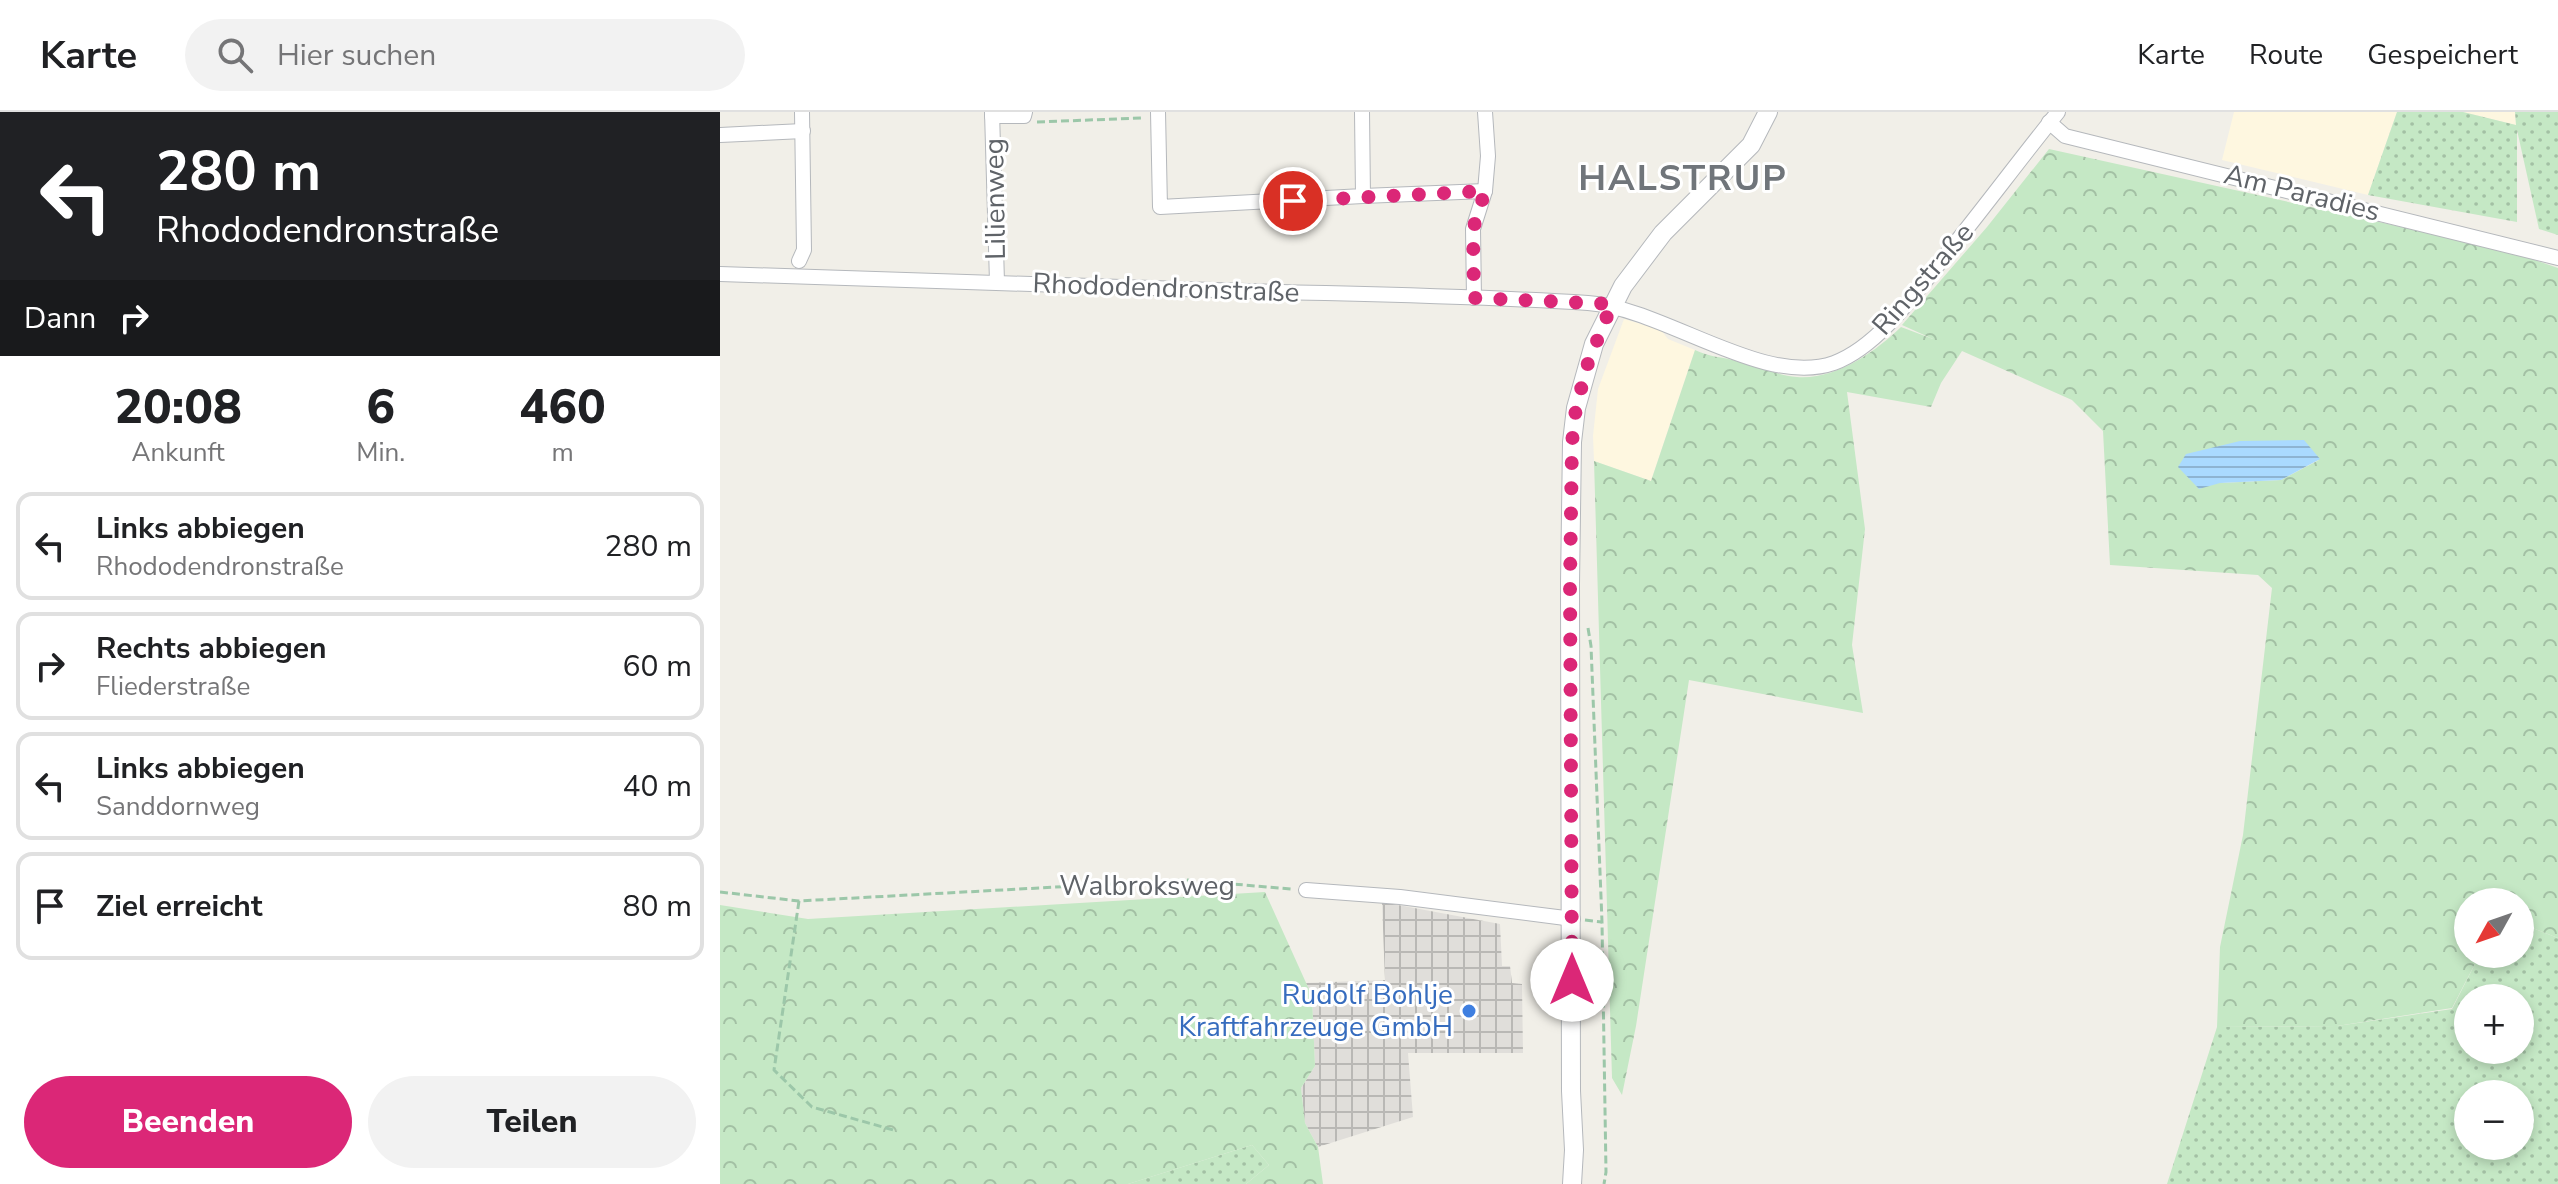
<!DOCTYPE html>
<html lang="de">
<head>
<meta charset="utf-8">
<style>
	:root { --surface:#fff; --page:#f2f2f2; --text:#202124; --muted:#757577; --line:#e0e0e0; --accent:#db2777 }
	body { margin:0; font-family:"Nunito Sans",sans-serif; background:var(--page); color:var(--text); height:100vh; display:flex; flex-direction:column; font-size:30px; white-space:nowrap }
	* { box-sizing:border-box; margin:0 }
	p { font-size:26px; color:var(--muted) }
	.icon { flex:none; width:44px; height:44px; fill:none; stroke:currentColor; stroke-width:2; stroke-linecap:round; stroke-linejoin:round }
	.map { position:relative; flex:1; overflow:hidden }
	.sheet { display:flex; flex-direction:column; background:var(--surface); width:720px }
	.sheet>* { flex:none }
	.guide { background:#202124; color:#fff; overflow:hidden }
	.needle { width:52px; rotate:230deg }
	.buttons { position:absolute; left:1734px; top:776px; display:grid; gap:16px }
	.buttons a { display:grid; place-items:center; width:80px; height:80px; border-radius:50%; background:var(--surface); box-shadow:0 4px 12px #0003; font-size:40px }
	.pin { position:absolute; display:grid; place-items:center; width:68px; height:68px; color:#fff; margin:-34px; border:4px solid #fff; border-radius:50%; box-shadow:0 2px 8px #0007 }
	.me { position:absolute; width:88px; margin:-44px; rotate:0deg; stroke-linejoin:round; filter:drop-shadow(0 0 6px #0008) }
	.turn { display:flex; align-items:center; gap:28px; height:168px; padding:0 24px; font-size:36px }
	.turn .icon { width:104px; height:104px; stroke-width:2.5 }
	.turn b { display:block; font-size:56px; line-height:68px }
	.then { display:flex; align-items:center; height:76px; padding:0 24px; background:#0003; gap:16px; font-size:30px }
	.eta { display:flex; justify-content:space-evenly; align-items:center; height:136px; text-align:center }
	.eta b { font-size:48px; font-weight:800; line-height:56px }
	.button { display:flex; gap:16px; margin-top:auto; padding:16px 24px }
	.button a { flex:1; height:92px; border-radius:48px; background:var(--accent); color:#fff; font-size:32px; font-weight:800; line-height:92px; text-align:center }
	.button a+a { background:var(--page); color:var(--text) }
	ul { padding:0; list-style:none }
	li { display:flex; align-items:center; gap:24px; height:108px; margin:0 16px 12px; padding:0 8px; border:4px solid var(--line); border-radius:16px }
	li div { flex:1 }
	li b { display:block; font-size:30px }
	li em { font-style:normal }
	header { display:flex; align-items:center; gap:48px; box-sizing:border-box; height:112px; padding:0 40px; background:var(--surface); border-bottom:2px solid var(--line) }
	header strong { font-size:38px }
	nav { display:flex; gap:44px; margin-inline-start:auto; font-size:28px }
	.search { width:560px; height:72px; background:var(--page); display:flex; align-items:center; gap:20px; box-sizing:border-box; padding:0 28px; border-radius:44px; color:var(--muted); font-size:30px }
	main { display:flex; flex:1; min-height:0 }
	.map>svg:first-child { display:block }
	.commercial { fill:#fef7e0 }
	.industrial { fill:url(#industrial-grid) }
	.grass { fill:url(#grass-dots); fill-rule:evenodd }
	.forest { fill:url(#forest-crowns); fill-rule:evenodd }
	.water { fill:url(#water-rules) }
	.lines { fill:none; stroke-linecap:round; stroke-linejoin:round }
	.minor-casing { stroke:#b5b8bc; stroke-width:16 }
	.tertiary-casing { stroke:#b5b8bc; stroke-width:20 }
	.path { stroke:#9cc7a9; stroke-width:3; stroke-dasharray:8 4; stroke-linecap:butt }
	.minor { stroke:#fff; stroke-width:14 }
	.tertiary { stroke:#fff; stroke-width:18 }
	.route { stroke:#db2777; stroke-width:14; stroke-dasharray:0 25.2 }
	.shop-dot { fill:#3f7fe0; stroke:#fff; stroke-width:3 }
	.labels { text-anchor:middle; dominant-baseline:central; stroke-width:6; stroke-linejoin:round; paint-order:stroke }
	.street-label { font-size:28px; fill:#5f6368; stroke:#fff }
	.shop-label { font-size:28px; fill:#366cbe; stroke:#fff; text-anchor:end }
	.district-label { font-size:36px; font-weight:bold; letter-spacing:2px; fill:#70757a; stroke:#fff }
</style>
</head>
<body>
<header>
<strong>Karte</strong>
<div class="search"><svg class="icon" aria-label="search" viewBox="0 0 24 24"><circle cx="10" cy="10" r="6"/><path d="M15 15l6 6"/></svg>Hier suchen</div>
<nav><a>Karte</a><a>Route</a><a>Gespeichert</a></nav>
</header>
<main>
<section class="sheet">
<div class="guide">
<div class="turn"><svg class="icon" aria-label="left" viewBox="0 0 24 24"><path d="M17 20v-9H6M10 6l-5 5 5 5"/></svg><div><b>280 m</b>Rhododendronstraße</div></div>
<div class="then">Dann<svg class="icon" aria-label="right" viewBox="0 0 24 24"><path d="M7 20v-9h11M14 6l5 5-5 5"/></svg></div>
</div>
<div class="eta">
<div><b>20:08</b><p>Ankunft</p></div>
<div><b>6</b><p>Min.</p></div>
<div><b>460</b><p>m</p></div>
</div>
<ul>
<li><svg class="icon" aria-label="left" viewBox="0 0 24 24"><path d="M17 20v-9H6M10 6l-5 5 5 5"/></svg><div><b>Links abbiegen</b><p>Rhododendronstraße</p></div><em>280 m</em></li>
<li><svg class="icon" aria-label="right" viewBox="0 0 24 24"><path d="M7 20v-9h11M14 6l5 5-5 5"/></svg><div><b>Rechts abbiegen</b><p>Fliederstraße</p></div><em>60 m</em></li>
<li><svg class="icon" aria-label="left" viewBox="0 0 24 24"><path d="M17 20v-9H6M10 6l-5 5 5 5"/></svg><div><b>Links abbiegen</b><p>Sanddornweg</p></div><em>40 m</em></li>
<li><svg class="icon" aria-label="arrive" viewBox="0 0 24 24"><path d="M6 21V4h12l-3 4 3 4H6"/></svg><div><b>Ziel erreicht</b></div><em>80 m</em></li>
</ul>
<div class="button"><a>Beenden</a><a>Teilen</a></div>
</section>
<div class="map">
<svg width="1838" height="1072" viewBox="0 0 1838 1072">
	<defs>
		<pattern id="industrial-grid" width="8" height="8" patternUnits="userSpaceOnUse" patternTransform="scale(2)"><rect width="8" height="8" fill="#e0deda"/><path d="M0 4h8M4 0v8" fill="none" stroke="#b9b8b5"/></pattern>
		<pattern id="grass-dots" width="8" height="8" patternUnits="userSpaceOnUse" patternTransform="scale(2)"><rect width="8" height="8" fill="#c5e8c5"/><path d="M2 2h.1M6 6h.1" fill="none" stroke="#a3c0a4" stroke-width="1.8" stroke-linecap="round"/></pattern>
		<pattern id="forest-crowns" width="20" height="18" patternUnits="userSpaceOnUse" patternTransform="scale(2)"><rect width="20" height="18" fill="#c5e8c5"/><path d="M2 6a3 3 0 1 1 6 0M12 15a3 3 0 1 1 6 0" fill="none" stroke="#a3c0a4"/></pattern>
		<pattern id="water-rules" width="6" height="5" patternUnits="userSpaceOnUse" patternTransform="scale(2)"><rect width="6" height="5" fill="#aadaff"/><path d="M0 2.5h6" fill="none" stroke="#8eb4d2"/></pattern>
	</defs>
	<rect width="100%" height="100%" fill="#f1efe8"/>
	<!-- commercial -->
	<g class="commercial">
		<polygon points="1514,0 1677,0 1648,83 1502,48"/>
		<polygon points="1743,0 1795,0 1796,13"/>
		<polygon points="904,207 941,218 948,227 975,238 931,369 874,349 873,324 878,277"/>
	</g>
	<!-- industrial -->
	<polygon class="industrial" points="662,790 780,812 782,854 790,854 792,871 802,872 803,941 688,941 693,1005 598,1035 585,1011 581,976 595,954 592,884 586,871 665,868"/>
	<!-- grass -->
	<g class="grass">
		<polygon points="1677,0 1743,0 1796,13 1795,0 1838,0 1838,123 1819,117 1797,18 1797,110 1648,83"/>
		<path d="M1800,811L1838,826V1072H1447L1497,915L1617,914L1732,897L1760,842H1800ZM1748,886H1800V938H1748ZM1748,982H1800V1034H1748Z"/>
		<polygon points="532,1033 549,1053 526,1072 408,1072"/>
	</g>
	<!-- forest -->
	<g class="forest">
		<path d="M1329,37L1786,138L1838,156V826L1800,811V790H1748V842H1760L1732,896L1617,914L1497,915L1500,835L1523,723L1552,476L1538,463L1390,453L1383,319L1352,288L1242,239L1221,271L1211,295L1127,280L1145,417L1132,533L1143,601L969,568L916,914L902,983L892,966L874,349L931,369L975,238C989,245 1002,245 1017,249C1037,254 1056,263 1077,265C1116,268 1155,240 1181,215L1213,227L1182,213L1267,115ZM1599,348L1561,368L1500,371Z"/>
		<polygon points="545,780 592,884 595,954 581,976 585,1011 598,1035 603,1072 526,1072 549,1053 532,1033 408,1072 0,1072 0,793 88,807"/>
	</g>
	<!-- water -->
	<polygon class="water" points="1584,328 1600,347 1561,368 1500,371 1479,377 1458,355 1466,342 1520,329"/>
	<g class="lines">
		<defs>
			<g id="minor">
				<polyline points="272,0 277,170"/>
				<polyline points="438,0 440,95 643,84 642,0"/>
				<polyline points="272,4 304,4 305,0"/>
				<polyline points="1329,10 1345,24 1838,146"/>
				<polyline points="0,23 83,19"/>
				<polyline points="643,84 765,79"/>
				<polyline points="79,149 84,138 82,0"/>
				<path d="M0,162C164,167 329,173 493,178C618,182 743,183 868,191C944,196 1043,276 1114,251C1160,234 1199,176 1229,139C1266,93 1301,46 1338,0"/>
				<polyline points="754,186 753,117 765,79 768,44 765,0"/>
				<polyline points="586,778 680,785 853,807"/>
			</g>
			<polyline id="tertiary" points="852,1072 854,1038 851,979 850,472 852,330 856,296 874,232 903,174 943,121 1031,33 1048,0"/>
		</defs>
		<!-- minor casing -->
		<use href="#minor" class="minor-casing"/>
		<!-- tertiary casing -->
		<use href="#tertiary" class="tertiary-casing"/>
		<!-- path -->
		<g class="path">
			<polyline points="317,10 422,6"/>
			<polyline points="868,516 871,534 882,810 886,1060 884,1072"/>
			<polyline points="0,780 79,789 466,768 571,777"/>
			<polyline points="79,789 54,958 92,995 177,1019"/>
			<polyline points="865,808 882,810"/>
		</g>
		<!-- minor -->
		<use href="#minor" class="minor"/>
		<!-- tertiary -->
		<use href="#tertiary" class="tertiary"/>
	</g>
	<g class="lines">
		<!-- route -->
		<polyline class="route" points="573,89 765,79 753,117 754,186 892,192 868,251 856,296 852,330 850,472 852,868"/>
	</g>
	<!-- markers -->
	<circle class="shop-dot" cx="749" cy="899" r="8"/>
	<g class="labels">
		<!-- street labels -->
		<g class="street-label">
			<text transform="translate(1582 81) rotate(14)">Am Paradies</text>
			<text transform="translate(275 87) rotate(-91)">Lilienweg</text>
			<text transform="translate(1203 167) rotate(-49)">Ringstraße</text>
			<text transform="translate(446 176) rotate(2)">Rhododendronstraße</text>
			<text x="427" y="774">Walbroksweg</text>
		</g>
		<!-- shop labels -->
		<g class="shop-label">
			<text x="733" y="883">Rudolf Bohlje<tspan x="733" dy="32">Kraftfahrzeuge GmbH</tspan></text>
		</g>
		<!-- district labels -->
		<g class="district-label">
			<text x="963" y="66">HALSTRUP</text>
		</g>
	</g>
</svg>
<div class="buttons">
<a><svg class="needle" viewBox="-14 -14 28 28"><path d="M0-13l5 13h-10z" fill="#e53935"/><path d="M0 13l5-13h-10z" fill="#757577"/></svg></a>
<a>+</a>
<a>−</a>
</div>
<div class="pin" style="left:573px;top:89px;background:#d93025"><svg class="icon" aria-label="arrive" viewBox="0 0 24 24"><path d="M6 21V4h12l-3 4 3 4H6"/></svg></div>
<svg class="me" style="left:852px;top:868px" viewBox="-20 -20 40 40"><circle r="19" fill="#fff"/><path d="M0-13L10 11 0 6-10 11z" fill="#db2777"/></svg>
</div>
</main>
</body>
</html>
